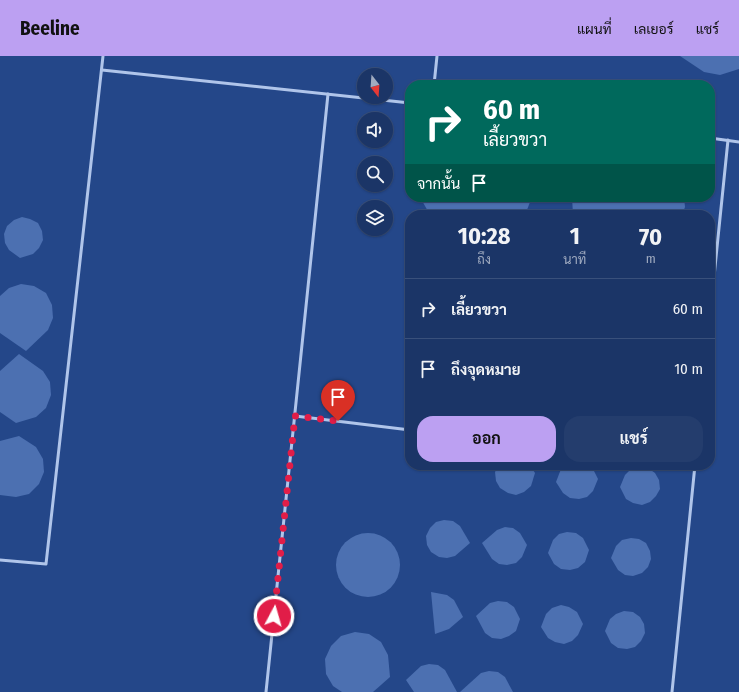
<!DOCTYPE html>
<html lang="th">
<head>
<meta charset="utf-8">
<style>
	:root { --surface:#1b3567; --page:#243d6d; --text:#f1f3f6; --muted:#a0abc0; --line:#39507b; --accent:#bca0f2 }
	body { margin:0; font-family:"Fira Sans Condensed",Sarabun,sans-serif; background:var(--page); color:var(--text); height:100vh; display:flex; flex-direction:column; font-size:15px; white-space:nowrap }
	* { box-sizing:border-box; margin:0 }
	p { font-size:13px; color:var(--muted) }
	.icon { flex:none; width:22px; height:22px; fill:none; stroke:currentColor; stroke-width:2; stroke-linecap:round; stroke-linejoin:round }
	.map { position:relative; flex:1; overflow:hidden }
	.panel { position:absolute; left:405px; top:154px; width:310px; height:260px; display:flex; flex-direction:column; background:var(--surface); border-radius:16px; box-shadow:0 1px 3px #0004,0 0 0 1px var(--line) }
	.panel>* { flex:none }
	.banner { position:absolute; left:405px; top:24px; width:310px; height:122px; border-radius:16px; box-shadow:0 1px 3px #0004,0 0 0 1px var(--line); background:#00695c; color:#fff; overflow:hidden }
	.needle { width:26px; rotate:163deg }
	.buttons { position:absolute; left:357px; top:12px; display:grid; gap:8px }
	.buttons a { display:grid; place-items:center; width:36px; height:36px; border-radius:50%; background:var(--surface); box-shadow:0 1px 3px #0004,0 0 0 1px var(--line); font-size:20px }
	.pin { position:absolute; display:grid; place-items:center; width:34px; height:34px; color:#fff; margin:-41px -17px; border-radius:50% 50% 50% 0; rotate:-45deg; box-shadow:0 0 4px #0007 }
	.pin .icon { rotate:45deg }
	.me { position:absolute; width:44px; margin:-22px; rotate:6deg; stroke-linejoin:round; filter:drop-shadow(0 0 3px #0008) }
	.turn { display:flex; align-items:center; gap:14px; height:84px; padding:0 12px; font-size:18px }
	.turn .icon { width:52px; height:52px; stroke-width:2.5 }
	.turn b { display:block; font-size:28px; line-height:34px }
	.then { display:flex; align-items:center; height:38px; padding:0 12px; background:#0003; gap:8px; font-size:15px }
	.eta { display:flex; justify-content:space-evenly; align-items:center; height:68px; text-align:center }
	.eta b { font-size:24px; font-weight:700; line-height:28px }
	.button { display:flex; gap:8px; margin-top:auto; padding:8px 12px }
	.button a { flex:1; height:46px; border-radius:16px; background:var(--accent); color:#111; font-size:16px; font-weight:700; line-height:46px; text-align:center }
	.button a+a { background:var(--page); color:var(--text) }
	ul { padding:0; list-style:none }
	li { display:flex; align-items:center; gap:12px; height:60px; padding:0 12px; border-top:1px solid var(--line) }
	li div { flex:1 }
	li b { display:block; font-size:15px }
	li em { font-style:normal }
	header { display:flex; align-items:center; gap:24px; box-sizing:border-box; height:56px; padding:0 20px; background:var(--accent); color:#111 }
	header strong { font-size:19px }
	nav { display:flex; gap:22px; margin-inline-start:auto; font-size:14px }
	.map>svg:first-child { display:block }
	.building { fill:#4c70b1 }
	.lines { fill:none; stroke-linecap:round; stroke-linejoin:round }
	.lane { stroke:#b0c5ea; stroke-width:3 }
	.route { stroke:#e11d48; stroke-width:7; stroke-dasharray:0 12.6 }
</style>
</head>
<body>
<header>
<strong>Beeline</strong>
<nav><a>แผนที่</a><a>เลเยอร์</a><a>แชร์</a></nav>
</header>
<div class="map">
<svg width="739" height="636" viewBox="0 0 739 636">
	<rect width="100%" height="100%" fill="#244789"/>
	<!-- building -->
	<g class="building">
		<polygon points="680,0 739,0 739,13 720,19 704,16"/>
		<polygon points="420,141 532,141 525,159 430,159"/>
		<polygon points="572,141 684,141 685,151 682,159 573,159"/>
		<polygon points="22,161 30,163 38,167 42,175 43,184 39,192 33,198 20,202 9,194 5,187 4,178 7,170 14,164"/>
		<polygon points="21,228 34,230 46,237 52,249 53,262 48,274 26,295 0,277 0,240 9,232"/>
		<polygon points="19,298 43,315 50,326 51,339 46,352 36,361 16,367 0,356 0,315"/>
		<polygon points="19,380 36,391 43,403 44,416 39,428 29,438 16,441 0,439 0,385"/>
		<polygon points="499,409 530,409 535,417 531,430 524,436 516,439 508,437 500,432 496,425 495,416"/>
		<polygon points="566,409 591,409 598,423 593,435 587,441 579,443 570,442 563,437 556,426 561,413"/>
		<polygon points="639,410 648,412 655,417 659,424 660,433 656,440 650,446 642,449 633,447 626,443 620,431 625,419 631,413"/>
		<polygon points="444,464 453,465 460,470 470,487 455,500 447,502 439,501 431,496 427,489 426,480 430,472 436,466"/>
		<polygon points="505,471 513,472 520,477 527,489 522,501 516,507 507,509 499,508 492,503 482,487 497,474"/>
		<polygon points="567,476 576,477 583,482 589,494 585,506 578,512 570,514 561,513 554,508 548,497 553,484 559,478"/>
		<circle cx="368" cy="509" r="32"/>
		<polygon points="631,482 639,483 646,487 650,495 651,503 648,511 642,517 633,520 625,519 618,514 611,502 616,490 622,484"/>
		<polygon points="431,536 447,539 454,544 463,561 449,573 435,578"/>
		<polygon points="498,545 507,546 514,551 520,563 516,575 509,580 501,583 492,582 485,577 476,560 490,547"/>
		<polygon points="561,549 569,551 577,556 583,568 578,579 572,585 564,588 555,586 548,582 541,571 546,558 552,552"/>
		<polygon points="624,555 633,556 640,561 644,568 645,577 641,585 635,591 627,593 618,592 611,587 605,575 610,563 616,558"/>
		<polygon points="355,576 369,578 381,586 388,599 390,621 373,636 342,636 333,630 326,618 325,603 331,590 341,580"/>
		<polygon points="429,608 438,609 445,614 457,636 414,636 406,624 421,610"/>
		<polygon points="489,615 498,616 505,621 513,636 460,636 481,617"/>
	</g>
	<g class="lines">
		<!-- lane -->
		<g class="lane">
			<polyline points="102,14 410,47"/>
			<polyline points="434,29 437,0"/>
			<polyline points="710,82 739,86"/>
			<polyline points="710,260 728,84"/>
			<polyline points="295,360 410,374"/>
			<polyline points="0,504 46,508 103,0"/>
			<polyline points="266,636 328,38"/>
			<polyline points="672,636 695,409"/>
		</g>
	</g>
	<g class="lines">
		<!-- route -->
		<polyline class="route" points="274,560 295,360 338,365"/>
	</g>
</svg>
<div class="buttons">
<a><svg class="needle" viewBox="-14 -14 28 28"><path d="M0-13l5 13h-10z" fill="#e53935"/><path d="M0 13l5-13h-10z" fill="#a0abc0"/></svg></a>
<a><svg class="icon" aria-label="sound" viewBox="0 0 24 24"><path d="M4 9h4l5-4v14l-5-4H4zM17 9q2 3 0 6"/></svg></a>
<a><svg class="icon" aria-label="search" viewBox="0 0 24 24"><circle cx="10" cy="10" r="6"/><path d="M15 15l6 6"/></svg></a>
<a><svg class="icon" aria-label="layers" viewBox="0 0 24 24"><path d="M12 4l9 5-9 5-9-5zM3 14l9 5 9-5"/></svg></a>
</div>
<div class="pin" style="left:338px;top:365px;background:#d93025"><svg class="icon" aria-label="arrive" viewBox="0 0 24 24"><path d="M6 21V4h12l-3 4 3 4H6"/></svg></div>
<svg class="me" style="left:274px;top:560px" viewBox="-20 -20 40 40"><circle r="17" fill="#e11d48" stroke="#fff" stroke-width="3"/><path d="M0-11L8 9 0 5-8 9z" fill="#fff"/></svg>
<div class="banner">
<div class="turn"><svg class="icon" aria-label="right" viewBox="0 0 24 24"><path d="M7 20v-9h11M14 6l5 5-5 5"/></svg><div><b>60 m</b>เลี้ยวขวา</div></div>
<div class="then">จากนั้น<svg class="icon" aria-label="arrive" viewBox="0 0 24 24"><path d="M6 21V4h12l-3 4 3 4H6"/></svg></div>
</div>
<section class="panel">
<div class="eta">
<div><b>10:28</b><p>ถึง</p></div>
<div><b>1</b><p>นาที</p></div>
<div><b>70</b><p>m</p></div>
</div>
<ul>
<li><svg class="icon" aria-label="right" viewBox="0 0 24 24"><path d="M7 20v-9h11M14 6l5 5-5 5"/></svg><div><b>เลี้ยวขวา</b></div><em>60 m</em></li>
<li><svg class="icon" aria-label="arrive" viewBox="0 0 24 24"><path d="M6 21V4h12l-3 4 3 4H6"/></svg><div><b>ถึงจุดหมาย</b></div><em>10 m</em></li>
</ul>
<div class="button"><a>ออก</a><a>แชร์</a></div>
</section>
</div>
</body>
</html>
